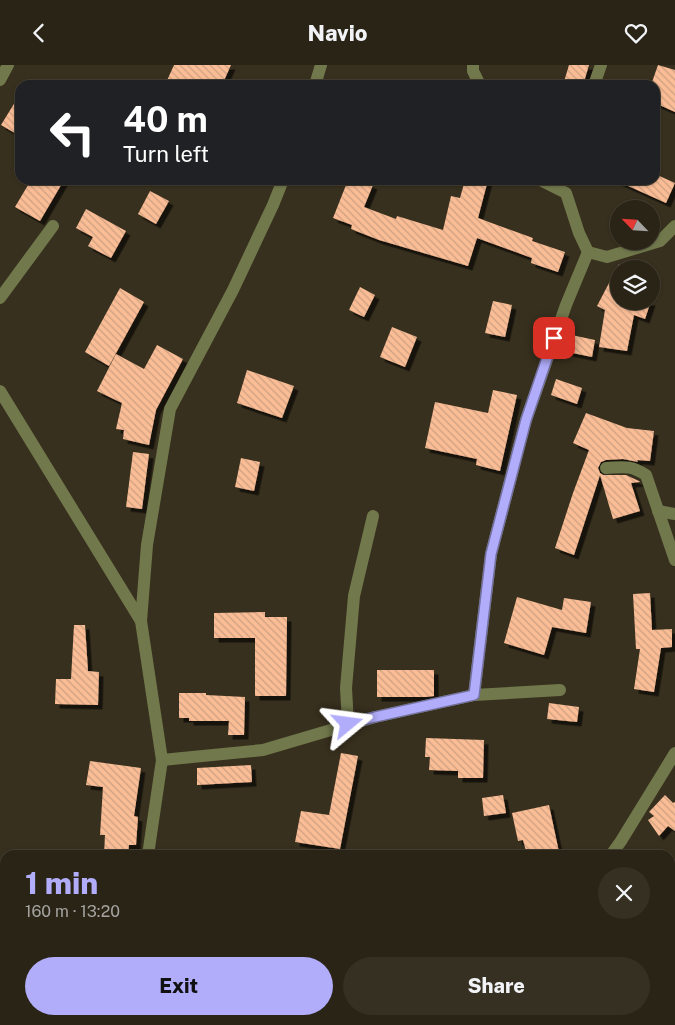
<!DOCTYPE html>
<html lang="en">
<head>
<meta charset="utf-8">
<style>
	:root { --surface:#2a2416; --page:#363023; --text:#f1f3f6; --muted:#a5a4a1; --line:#464135; --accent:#b1adfa }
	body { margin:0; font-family:"Public Sans",sans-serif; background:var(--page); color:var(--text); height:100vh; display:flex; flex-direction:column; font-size:19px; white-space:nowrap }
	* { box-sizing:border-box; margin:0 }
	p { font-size:16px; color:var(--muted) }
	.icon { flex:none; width:28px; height:28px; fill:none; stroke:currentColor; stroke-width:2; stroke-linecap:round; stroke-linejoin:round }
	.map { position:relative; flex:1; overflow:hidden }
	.side { position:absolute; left:0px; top:785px; width:675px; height:175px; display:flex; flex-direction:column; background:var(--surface); border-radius:15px 15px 0 0; box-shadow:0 1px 4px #0004,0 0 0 1px var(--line) }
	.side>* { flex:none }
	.hud { position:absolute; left:15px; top:15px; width:645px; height:105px; border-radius:15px; box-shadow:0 1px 4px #0004,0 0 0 1px var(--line); background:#202124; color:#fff; overflow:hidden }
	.needle { width:32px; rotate:295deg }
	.buttons { position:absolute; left:610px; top:135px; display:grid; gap:10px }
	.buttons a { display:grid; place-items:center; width:50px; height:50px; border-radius:50%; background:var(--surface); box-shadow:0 1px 4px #0004,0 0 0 1px var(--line); font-size:25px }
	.pin { position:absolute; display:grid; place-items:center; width:42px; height:42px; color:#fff; margin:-21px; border-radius:10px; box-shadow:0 2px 8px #0006 }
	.me { position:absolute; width:55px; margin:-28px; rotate:74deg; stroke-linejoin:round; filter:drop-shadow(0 0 4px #0008) }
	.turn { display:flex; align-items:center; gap:18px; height:105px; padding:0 25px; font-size:22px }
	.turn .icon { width:65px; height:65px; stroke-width:2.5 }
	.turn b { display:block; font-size:35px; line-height:42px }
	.round { display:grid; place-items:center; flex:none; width:52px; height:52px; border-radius:26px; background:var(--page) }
	.head { display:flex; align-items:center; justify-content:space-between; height:85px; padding:0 25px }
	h1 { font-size:30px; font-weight:800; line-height:38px; color:var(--accent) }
	.cta { display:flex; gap:10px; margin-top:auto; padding:10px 25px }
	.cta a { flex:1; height:58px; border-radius:30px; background:var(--accent); color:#111; font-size:20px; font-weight:800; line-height:58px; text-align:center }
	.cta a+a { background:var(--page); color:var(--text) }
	header { display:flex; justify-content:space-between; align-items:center; height:65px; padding:0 25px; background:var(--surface); font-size:22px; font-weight:800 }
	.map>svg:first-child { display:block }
	.building { fill:url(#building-back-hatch); filter:url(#shadow) }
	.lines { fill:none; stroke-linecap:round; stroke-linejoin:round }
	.minor { stroke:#71794c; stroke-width:12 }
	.route-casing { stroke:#7370a2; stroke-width:12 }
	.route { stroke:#b1adfa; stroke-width:9 }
</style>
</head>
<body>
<header><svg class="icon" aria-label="back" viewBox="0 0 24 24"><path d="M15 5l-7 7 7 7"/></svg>Navio<svg class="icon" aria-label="heart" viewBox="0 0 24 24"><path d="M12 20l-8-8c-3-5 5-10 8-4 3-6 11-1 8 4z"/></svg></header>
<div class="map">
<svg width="675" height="960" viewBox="0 0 675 960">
	<defs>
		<pattern id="building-back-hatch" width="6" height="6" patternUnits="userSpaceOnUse" patternTransform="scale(1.25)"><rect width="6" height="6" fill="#fabd96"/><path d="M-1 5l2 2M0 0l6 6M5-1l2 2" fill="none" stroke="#cea082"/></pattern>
		<filter id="shadow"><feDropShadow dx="4.5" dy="4.5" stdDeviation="0" flood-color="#0009"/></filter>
	</defs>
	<rect width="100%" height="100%" fill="#38301e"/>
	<!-- building -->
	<g class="building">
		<polygon points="174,0 231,0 222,20 165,20"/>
		<polygon points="569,0 589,0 583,20 563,20"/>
		<polygon points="658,0 675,5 675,47 655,38 655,20 651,20"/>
		<polygon points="20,29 20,71 1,60"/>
		<polygon points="655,109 675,118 666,138 615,115 655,115"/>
		<polygon points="31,115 64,115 40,156 15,142"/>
		<polygon points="348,115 359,115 373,120 364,142 396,154 397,151 443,165 451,131 460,133 465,115 488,115 478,153 533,173 532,176 565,187 558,207 531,198 532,193 477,173 468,201 379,175 351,164 352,160 333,153"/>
		<polygon points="150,126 169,136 156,159 138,149"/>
		<polygon points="86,144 126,166 111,193 88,181 93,172 76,163"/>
		<polygon points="619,199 619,236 651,236 645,254 634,250 627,286 599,282 605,245 597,241"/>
		<polygon points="360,222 375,230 364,252 349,245"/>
		<polygon points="120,223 144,237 109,301 85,287"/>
		<polygon points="493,236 512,240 505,272 485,268"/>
		<polygon points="392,262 417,272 405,302 380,292"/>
		<polygon points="567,269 595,275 592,292 563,286"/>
		<polygon points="157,280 183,294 156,345 149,380 123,374 124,365 116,364 122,338 97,326 116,289 144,304"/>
		<polygon points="247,305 294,321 282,353 237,338"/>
		<polygon points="556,314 582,323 577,339 551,330"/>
		<polygon points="493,325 517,330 500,406 476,400 477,394 425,383 435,337 488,348"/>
		<polygon points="586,348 627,363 654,366 650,396 637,395 638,397 623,394 606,395 601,397 598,403 600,408 603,410 626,410 639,416 640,417 631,418 640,446 613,454 600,410 574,490 555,483 573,428 589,385 573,378"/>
		<polygon points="133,387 149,389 142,444 126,442"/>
		<polygon points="241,393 260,397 254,426 235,422"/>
		<polygon points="650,528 652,565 672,564 672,582 661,583 654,627 634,624 640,584 636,584 633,529"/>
		<polygon points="517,532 562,545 564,533 591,537 586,568 552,562 544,590 504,578"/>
		<polygon points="265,547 265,552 287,552 286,631 255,631 255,573 214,573 214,548"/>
		<polygon points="74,560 85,560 88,606 99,607 98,640 55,639 56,614 71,614"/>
		<polygon points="377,605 434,605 434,631 426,632 377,632"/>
		<polygon points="179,628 206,628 206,630 245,632 244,670 228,670 229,656 189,656 189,653 179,653"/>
		<polygon points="549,638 579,642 577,657 547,654"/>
		<polygon points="426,673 484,675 483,713 458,713 458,706 429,705 430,692 425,692"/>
		<polygon points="341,688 358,691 340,784 295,777 301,746 329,750"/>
		<polygon points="90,696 141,703 134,751 138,752 136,780 129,780 128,790 104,790 105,770 100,770 103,722 86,720"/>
		<polygon points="251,700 252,717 197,720 197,703"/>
		<polygon points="503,730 506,748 484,751 482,733"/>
		<polygon points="665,730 673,738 675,737 675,766 668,761 659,771 648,755 654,751 649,747"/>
		<polygon points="549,740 559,787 547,790 527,790 523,775 518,776 512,748"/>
	</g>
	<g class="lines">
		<!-- minor -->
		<g class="minor">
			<polyline points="473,0 473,6 480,20"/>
			<polyline points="0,15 8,0"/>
			<polyline points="315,20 321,0"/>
			<polyline points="594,20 601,0"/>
			<polyline points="588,187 607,192 660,176 675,161"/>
			<polyline points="0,233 53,161"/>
			<polyline points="0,326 141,556 162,695 148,790"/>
			<path d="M606,403C625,402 630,400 646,410L675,495"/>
			<polyline points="658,446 675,449"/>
			<polyline points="141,556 147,480 170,344 233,225 273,140 283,115"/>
			<polyline points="474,630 560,625"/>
			<polyline points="348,659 346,623 354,531 373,451"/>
			<polyline points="162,695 263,685 375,652 474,630 491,489 526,355 566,240 588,187 579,168 566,128 540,115"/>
			<polyline points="611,790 621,776 675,688"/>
			<polyline points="0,805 5,806"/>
			<polyline points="0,896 5,892"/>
			<polyline points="213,955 214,960"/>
			<polyline points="425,960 437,955"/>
		</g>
	</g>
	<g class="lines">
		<defs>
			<polyline id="route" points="348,659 375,652 474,630 491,489 526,355 554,273"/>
		</defs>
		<!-- route casing -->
		<use href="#route" class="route-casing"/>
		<!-- route -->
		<use href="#route" class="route"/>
	</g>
</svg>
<div class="buttons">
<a><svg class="needle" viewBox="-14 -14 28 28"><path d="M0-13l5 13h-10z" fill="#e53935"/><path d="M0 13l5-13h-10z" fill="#a5a4a1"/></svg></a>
<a><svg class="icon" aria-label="layers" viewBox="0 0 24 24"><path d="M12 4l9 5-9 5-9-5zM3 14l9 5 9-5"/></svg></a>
</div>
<div class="pin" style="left:554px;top:273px;background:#d93025"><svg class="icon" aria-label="arrive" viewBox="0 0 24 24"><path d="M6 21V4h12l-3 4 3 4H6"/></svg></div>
<svg class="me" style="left:348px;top:659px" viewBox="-20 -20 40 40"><path d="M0-17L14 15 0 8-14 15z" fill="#b1adfa" stroke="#fff" stroke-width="4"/></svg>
<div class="hud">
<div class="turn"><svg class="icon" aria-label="left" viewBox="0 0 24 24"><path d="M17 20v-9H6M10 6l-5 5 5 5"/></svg><div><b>40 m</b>Turn left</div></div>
</div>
<section class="side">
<div class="head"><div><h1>1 min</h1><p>160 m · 13:20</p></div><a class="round"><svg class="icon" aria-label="close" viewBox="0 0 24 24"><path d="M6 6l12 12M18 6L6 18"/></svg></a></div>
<div class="cta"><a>Exit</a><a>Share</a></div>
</section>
</div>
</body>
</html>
